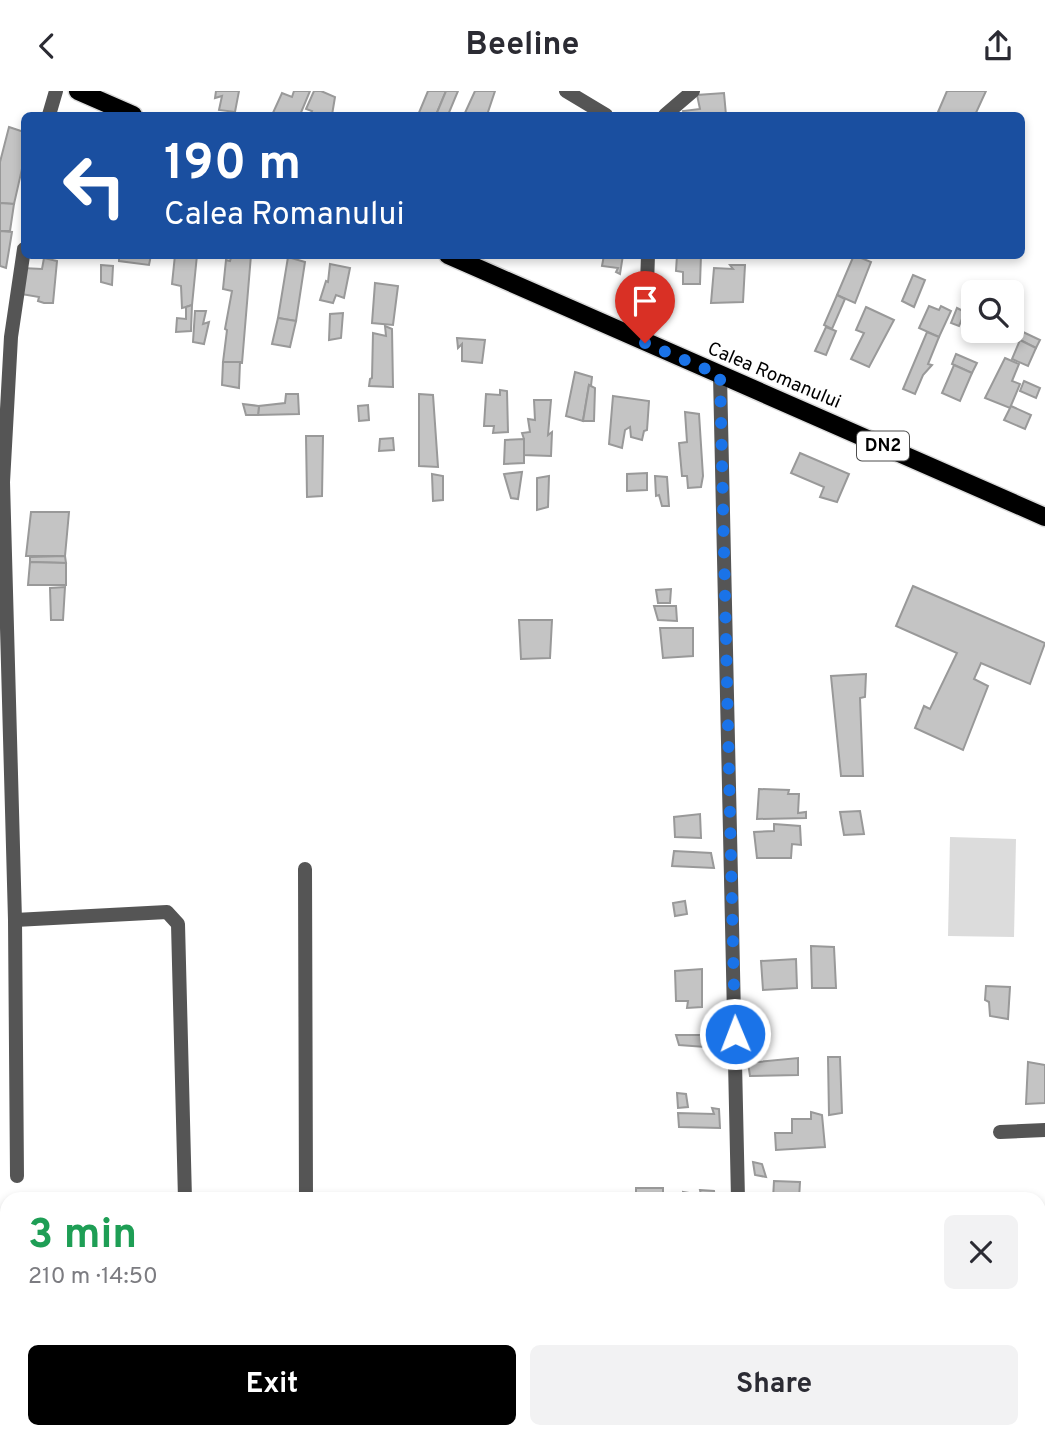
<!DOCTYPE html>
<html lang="en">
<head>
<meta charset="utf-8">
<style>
	:root { --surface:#fff; --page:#f2f2f3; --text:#2b2b33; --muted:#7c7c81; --accent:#000 }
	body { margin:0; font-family:Overpass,sans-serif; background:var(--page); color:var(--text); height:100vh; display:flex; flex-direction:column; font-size:26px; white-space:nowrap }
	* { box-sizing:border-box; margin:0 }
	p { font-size:23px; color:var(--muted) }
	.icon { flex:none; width:38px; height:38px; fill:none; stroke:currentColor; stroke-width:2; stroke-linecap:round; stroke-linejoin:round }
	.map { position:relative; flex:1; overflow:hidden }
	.details { position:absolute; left:0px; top:1101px; width:1046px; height:247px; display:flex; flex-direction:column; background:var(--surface); border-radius:21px 21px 0 0; box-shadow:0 4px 10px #0003 }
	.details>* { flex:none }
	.guide { position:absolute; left:21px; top:21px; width:1004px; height:147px; border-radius:10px; box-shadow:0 4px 10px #0003; background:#1a4fa0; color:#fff; overflow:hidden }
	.controls { position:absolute; left:961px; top:189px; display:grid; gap:14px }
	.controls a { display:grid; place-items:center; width:63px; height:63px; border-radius:10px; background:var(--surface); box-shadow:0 4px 10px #0003; font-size:35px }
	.pin { position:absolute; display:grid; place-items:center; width:60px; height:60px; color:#fff; margin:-72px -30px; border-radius:50% 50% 50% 0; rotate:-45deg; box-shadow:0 0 7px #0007 }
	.pin .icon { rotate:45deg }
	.me { position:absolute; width:77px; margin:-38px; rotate:359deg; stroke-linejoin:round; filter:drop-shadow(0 0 5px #0008) }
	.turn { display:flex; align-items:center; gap:24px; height:147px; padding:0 28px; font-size:32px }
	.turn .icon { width:91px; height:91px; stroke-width:2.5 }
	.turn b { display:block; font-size:49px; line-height:60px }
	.round { display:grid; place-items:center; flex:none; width:74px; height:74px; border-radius:10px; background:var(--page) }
	.overview { display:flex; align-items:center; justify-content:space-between; height:119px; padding:0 28px }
	h1 { font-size:42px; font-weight:700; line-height:52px; color:#1e9e55 }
	.primary-button { display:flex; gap:14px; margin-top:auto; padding:14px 28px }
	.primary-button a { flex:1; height:80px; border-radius:10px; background:var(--accent); color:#fff; font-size:28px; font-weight:700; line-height:80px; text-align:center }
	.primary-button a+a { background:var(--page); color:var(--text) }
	header { display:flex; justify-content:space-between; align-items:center; height:91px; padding:0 28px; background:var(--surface); font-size:32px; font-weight:700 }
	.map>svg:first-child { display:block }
	.green { fill:#dcdcdc }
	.building { fill:#c4c4c4; stroke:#999; stroke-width:2 }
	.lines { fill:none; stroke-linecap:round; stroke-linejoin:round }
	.primary-casing { stroke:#dbdbdb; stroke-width:21 }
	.street { stroke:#555; stroke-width:14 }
	.primary { stroke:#000; stroke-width:18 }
	.route { stroke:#1a73e8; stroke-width:12; stroke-dasharray:0 21.6 }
	.labels { text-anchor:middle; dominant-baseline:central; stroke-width:5; stroke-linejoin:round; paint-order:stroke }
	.shield { fill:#fff; stroke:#4c4c4c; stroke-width:2 }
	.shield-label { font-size:18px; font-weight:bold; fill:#000 }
	.street-label { font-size:19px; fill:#000; stroke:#fff }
</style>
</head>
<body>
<header><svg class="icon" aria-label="back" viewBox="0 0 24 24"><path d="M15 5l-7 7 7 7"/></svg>Beeline<svg class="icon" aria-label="share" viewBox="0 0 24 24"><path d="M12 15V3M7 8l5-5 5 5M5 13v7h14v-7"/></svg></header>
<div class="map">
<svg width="1045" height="1347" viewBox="0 0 1045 1347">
	<rect width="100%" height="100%" fill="#fff"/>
	<!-- green -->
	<polygon class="green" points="950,746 1016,748 1014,846 948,845"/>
	<!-- building -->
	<g class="building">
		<polygon points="216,0 239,0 235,21 219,19 222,5 215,7"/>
		<polygon points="294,0 310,0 300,24 272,24 282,2 292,6"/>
		<polygon points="314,0 321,0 335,6 332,24 310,24 312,20 306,18"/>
		<polygon points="428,0 446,0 436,24 418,24"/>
		<polygon points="446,0 458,0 448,24 436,24"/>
		<polygon points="475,0 495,0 487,24 464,24"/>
		<polygon points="947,0 986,0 975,24 945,24 938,21"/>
		<polygon points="724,2 726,24 684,24 683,20 700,18 697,4"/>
		<polygon points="9,36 24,41 24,69 14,113 0,112 0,71"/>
		<polygon points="0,112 14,113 10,140 0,140"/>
		<polygon points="0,140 12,141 6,177 0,175"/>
		<polygon points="119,164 151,164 149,174 119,170"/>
		<polygon points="175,164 197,164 192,214 186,216 182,217 181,195 172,193"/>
		<polygon points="232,164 251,164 242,272 223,271 227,239 225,238 232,200 223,198 226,169 230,170"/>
		<polygon points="604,164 623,164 620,183 616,181 618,177 602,175"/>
		<polygon points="677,164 701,164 700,193 683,193 683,181 676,180"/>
		<polygon points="854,164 871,171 855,212 837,204"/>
		<polygon points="288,166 305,171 296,230 278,227"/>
		<polygon points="44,167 57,170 53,212 44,212 38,210 39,206 21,203 23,177 42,178"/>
		<polygon points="330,173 350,177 344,207 336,204 333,212 320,209 326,190 328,191"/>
		<polygon points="101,174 113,175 112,194 101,191"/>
		<polygon points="730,174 745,174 743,211 711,212 714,177 733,178"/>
		<polygon points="913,184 925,189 914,216 902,210"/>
		<polygon points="375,192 398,195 393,234 372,232"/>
		<polygon points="837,204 845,208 832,238 824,234"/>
		<polygon points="192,214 191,240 176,241 177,227 186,228 186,216"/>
		<polygon points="929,215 939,219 941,215 951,220 939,246 919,237"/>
		<polygon points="866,216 894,229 869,276 851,268 864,242 856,239"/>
		<polygon points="957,217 965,221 959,235 951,232"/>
		<polygon points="195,220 206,220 203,233 209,231 204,253 193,251"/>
		<polygon points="343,222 341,247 329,249 330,223"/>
		<polygon points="278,227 296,230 290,256 272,253"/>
		<polygon points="385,235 392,238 393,296 369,295 370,288 372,287 373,242 386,245"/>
		<polygon points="826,236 836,240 826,264 815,260"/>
		<polygon points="927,241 939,246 928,273 932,274 923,284 915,303 903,298"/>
		<polygon points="1023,241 1040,249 1036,257 1020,249"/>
		<polygon points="457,247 485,249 482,272 462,270 462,253 458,257"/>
		<polygon points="1020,249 1036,257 1028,275 1012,268"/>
		<polygon points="956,263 977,272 972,282 952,273"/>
		<polygon points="1005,267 1019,273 1012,290 1020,293 1010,317 985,307"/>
		<polygon points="223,271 240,271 239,297 222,294"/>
		<polygon points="954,274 972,282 960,310 942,302"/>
		<polygon points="575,281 592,286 591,295 589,294 583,330 566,325"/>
		<polygon points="1024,290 1040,297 1036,307 1020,300"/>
		<polygon points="589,294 595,297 594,330 583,330"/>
		<polygon points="500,299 507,300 508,341 493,342 494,335 484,335 486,303 500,304"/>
		<polygon points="286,303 298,303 299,323 258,324 259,315 285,312"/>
		<polygon points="419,303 433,304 438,376 419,375"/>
		<polygon points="613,305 649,310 647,339 644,340 642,349 631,346 630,336 625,339 622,357 609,353"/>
		<polygon points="534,309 551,309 548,344 552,341 551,365 522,364 524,348 522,342 530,341 528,328 535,329"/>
		<polygon points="243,313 259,315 258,324 246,324"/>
		<polygon points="368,314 369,329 359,330 358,315"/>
		<polygon points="1011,315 1031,324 1025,338 1004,329"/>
		<polygon points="685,321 699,323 703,385 701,396 688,397 687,385 682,385 679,352 687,351"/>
		<polygon points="306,345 323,345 322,405 307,406"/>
		<polygon points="393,347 394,359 379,360 380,348"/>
		<polygon points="524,348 524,372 504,373 505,349"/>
		<polygon points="800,362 849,383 837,411 820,406 824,396 791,382"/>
		<polygon points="522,381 518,408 511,407 504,383"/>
		<polygon points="647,382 647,399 627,400 627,383"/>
		<polygon points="432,383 443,385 443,409 433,410"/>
		<polygon points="549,385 548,416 537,419 537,387"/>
		<polygon points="655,385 667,386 669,415 662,415 659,404 656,405"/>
		<polygon points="31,421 69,421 65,465 26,465"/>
		<polygon points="65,465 66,472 30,471 30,466"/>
		<polygon points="30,471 66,472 66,494 28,494"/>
		<polygon points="913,495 1045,552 1030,593 981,572 974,588 988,595 963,659 915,637 924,615 930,618 957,562 896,535"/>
		<polygon points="65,496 63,529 51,529 50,497"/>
		<polygon points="671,498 670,512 658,512 656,499"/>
		<polygon points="654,515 676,515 677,530 658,529"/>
		<polygon points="519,529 552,529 550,567 521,568"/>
		<polygon points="660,537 693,537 693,565 663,567"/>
		<polygon points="866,583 865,606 860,607 863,685 841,685 831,585"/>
		<polygon points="759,698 789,699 788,703 799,703 798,722 806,721 806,727 757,728"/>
		<polygon points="860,720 864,743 844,744 840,721"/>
		<polygon points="700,723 701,747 675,746 674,726"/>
		<polygon points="774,733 800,735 801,754 792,753 791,767 757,767 754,741 774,740"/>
		<polygon points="674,760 711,762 714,777 672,775"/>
		<polygon points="685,810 687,823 675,825 673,812"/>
		<polygon points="811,855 834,856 836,897 812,897"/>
		<polygon points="796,868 797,897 763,899 761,870"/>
		<polygon points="702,878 702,916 687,917 688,910 676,910 675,880"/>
		<polygon points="986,895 1010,896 1008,928 990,925 989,911 985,909"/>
		<polygon points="676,944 705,944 705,956 679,954"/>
		<polygon points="828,966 840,966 842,1022 829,1024"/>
		<polygon points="798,967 798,984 750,985 748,972"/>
		<polygon points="1028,971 1045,974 1045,1012 1026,1013"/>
		<polygon points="677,1002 686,1003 688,1016 678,1017"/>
		<polygon points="712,1017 719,1018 720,1037 679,1036 678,1022 714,1023"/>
		<polygon points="811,1021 822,1024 825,1056 776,1059 775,1042 792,1042 792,1028 811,1028"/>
		<polygon points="753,1071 762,1073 766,1086 755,1084"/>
		<polygon points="774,1090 800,1091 799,1108 773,1108"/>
		<rect x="636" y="1097" width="27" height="11"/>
		<polygon points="700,1099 714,1100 715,1108 683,1108 683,1101 701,1104"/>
		<polygon points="540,1102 541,1108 516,1108 516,1103"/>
		<polygon points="821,1340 841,1340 841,1347 820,1347"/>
	</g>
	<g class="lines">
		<defs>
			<g id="primary">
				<polyline points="78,0 133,24"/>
				<polyline points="448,164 1045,426"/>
			</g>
		</defs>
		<!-- primary casing -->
		<use href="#primary" class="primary-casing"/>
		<!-- street -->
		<g class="street">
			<polyline points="566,0 606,24"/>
			<polyline points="49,24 56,0"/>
			<polyline points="665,24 693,0"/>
			<polyline points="645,252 648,164"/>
			<polyline points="720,284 738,1108"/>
			<polyline points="305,778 306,1108"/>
			<polyline points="15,829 167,821 178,833 185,1108"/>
			<polyline points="1000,1041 1045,1039"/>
			<polyline points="17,1085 15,829 3,391 11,246 24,158"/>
			<polyline points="191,1340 191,1347"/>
			<polyline points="743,1340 744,1347"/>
		</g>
		<!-- primary -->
		<use href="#primary" class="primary"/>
	</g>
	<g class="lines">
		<!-- route -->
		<polyline class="route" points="645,252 720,284 735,943"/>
	</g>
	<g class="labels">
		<!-- shield labels -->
		<rect class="shield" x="857" y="340.5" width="52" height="29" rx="5"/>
		<g class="shield-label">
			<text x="883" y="355">DN2</text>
		</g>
		<!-- street labels -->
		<g class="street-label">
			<text transform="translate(774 285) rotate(23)">Calea Romanului</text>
		</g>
	</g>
</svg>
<div class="controls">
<a><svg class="icon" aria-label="search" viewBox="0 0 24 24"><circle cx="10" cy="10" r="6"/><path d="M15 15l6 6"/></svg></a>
</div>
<div class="pin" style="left:645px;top:252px;background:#d93025"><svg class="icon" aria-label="arrive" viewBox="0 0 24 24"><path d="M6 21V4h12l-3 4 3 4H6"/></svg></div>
<svg class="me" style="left:735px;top:943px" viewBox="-20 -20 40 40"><circle r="17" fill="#1a73e8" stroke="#fff" stroke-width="3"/><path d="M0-11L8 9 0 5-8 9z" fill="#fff"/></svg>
<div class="guide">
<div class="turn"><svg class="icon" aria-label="left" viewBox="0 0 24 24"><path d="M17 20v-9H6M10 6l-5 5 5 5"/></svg><div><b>190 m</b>Calea Romanului</div></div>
</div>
<section class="details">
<div class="overview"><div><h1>3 min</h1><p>210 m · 14:50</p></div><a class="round"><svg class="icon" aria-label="close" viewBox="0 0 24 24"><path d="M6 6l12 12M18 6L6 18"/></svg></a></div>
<div class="primary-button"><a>Exit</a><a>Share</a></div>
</section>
</div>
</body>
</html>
